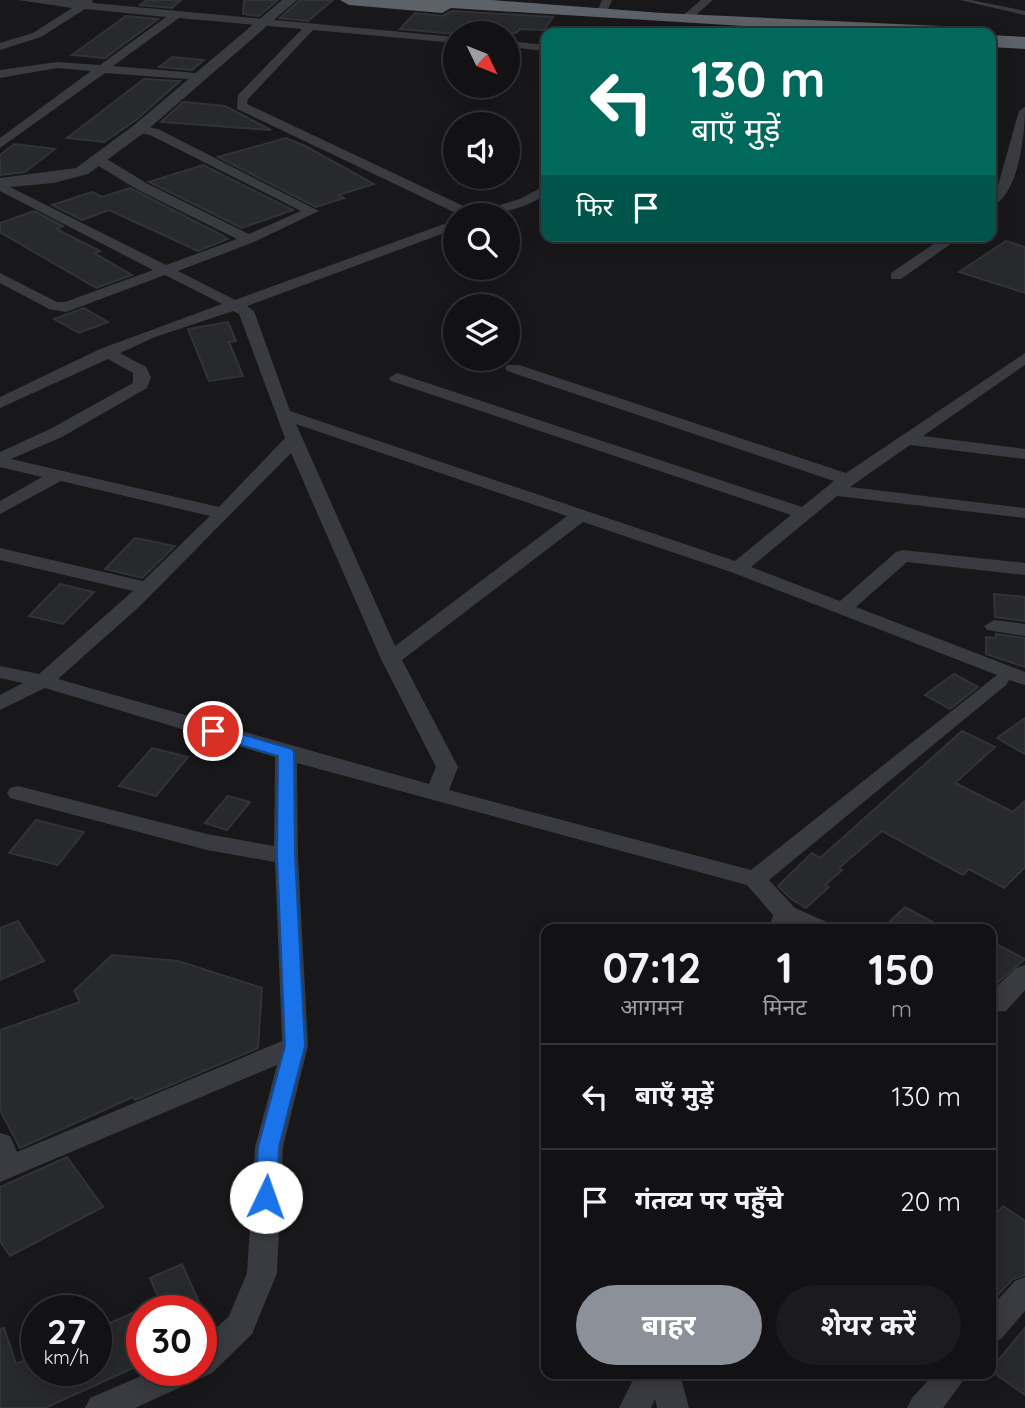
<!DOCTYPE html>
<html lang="hi">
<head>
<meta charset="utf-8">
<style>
	:root { --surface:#121214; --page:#1b1b1d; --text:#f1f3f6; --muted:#9c9ea0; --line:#313234; --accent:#8c9099 }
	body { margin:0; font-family:Quicksand,"Noto Sans Devanagari",sans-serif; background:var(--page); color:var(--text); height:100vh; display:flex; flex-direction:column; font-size:26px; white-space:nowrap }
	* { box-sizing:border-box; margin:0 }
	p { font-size:23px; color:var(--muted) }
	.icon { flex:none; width:38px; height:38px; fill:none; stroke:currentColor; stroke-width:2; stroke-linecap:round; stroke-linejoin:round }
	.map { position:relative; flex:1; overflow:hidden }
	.panel { position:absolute; left:541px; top:924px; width:455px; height:455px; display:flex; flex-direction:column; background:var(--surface); border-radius:14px; box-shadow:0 4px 18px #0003,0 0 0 2px var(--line) }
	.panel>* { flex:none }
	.guide { position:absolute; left:541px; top:28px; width:455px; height:214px; border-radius:14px; box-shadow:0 4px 18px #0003,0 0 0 2px var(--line); background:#00695c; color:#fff; overflow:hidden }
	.needle { width:46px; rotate:133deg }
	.fabs { position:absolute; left:443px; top:21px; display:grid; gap:14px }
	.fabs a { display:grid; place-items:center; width:77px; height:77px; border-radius:50%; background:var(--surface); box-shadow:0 4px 18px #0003,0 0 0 2px var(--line); font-size:35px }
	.speed { position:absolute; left:21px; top:1295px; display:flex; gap:14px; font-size:35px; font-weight:700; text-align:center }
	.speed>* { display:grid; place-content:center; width:91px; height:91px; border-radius:50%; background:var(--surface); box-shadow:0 4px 18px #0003,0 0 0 2px var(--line); line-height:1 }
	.speed small { font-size:18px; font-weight:400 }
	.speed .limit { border:10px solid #d22; background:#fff; color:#111 }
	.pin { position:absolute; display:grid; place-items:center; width:60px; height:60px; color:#fff; margin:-30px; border:4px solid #fff; border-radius:50%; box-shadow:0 2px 7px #0007 }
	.me { position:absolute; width:77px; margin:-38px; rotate:3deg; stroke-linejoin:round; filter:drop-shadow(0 0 5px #0008) }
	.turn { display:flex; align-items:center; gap:24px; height:147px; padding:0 35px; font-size:32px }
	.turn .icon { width:91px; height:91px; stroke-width:2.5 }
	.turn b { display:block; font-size:49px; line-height:60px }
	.then { display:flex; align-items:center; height:66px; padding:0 35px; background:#0003; gap:14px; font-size:26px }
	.eta { display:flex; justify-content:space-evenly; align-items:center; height:119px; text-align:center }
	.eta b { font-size:42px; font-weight:700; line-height:49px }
	.button { display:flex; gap:14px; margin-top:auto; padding:14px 35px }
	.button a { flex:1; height:80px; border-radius:42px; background:var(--accent); color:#fff; font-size:28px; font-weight:700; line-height:80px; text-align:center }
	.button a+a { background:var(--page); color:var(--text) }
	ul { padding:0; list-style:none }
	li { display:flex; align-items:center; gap:21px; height:105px; padding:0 35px; border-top:2px solid var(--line) }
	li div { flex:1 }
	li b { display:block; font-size:26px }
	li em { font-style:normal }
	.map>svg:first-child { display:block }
	.building { fill:#28292b; stroke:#323337; stroke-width:2 }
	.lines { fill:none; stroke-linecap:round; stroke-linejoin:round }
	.service { fill:#393b40; fill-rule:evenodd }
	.minor { fill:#393b40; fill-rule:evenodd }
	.tertiary { fill:#393b40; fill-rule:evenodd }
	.trunk { fill:#5c6268; fill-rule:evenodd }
	.route { fill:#1a73e8; stroke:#114b97; stroke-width:2 }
</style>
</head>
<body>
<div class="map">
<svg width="1025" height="1408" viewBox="0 0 1025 1408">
	<rect width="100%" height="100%" fill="#18181a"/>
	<!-- building -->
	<g class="building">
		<polygon points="147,0 181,0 172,8 140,5"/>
		<polygon points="244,0 278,0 259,16 243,14"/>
		<polygon points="300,0 333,0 308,21 280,18"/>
		<polygon points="452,11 553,17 544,30 520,29 516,33 455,34 400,29 415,13 442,16"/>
		<polygon points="126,16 158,19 105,58 72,55"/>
		<polygon points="172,57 204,60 192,70 159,67"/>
		<polygon points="144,79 180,81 136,120 104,142 67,138"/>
		<polygon points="183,102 225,106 271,130 161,122"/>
		<polygon points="286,138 305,146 374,184 338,195 344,198 316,207 218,157"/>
		<polygon points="14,144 55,149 25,172 0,175 0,155"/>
		<polygon points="203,165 293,210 242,228 149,182"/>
		<polygon points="130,188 222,235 228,239 198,251 109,210 82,220 52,205 92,192 102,197"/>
		<polygon points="34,211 63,226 56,229 100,251 94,253 132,275 96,288 0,232 0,223"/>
		<polygon points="1006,241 1025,247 1025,293 959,272"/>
		<polygon points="84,308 108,322 79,333 54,319"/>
		<polygon points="228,322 236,341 229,342 243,376 209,381 188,329"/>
		<polygon points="135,538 175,546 142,578 105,569"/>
		<polygon points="60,584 94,592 63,624 29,616"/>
		<polygon points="994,594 1025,597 1025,621 995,617"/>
		<polygon points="996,634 1025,638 1025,667 986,654 986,637 996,638"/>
		<polygon points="954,674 978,687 950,709 925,695"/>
		<polygon points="1025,718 1025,754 997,738"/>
		<polygon points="962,731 995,747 955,783 1013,812 1025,801 1025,867 1004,888 969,869 963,875 882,831 839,868 842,870 825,885 829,887 806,908 790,898 778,886 812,853 820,858"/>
		<polygon points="152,748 188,757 156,796 119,786"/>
		<polygon points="228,796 250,802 227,830 205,823"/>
		<polygon points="36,820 84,832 58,865 9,853"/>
		<polygon points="905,907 945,929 882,929"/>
		<polygon points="18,921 44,961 0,980 0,928"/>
		<polygon points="990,941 1025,959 990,989"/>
		<polygon points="112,955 178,961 262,988 258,1048 135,1100 133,1097 20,1148 0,1110 0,1030 80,1002 74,991"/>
		<polygon points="67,1157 103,1207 10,1256 0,1241 0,1187"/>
		<polygon points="1003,1206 1025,1221 1025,1275 1013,1279 995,1298 990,1295 990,1220"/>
		<polygon points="182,1264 203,1311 164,1311 150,1278"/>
		<polygon points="142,1309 142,1364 45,1408 0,1408 0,1329 4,1328 16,1364 37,1355 37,1370 96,1370 96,1329"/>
		<polygon points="1025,1328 1025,1395 990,1370"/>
	</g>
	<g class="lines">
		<!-- service -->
		<polygon class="service" points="960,0 971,0 1025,11 1025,15"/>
		<!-- minor -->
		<g class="minor">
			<path d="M18,0H92L93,3L455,37V43L313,30L248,99L247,104L476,212L520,199L546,185V195C518,212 492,215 460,215L237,109L238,95L302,29L179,18L113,66L196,73L202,77L200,80L105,73L0,148V138L91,71L57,68L0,78V70L57,62L100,65L166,17L85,9L41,37L0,50V43L33,33L72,8Z"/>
			<polygon points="602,0 612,0 606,14 601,17 596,14"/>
			<polygon points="701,0 713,0 689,21 681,21 681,17"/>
			<polygon points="752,25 758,28 755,33 745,33"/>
			<polygon points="508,41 546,45 546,51 508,47"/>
			<path d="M1025,107C1025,134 1019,197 990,207V195L997,189L1019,111Z"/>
			<path d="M139,125L158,129L319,211L254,242L178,271L235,300L455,220V229L247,306L254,311L290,411L735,561L791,515L391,381L389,378L397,373L403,375L802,507L834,481L507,371L505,368L507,365H519L846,473L1025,353V365L923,436L1025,449V459L910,445L850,487L1025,508V518L837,496L751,567L840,601L896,552L903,550L1025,563V575L907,562L856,607L1025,672V685L1009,680L1006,685L769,880L795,908L829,923L832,929H769L773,915L747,885L297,763L298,856L308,1046L283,1147L277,1273L252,1334L212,1373L135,1408H85L90,1398L155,1370H201V1343L229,1316L247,1273L255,1147L277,1065L0,1182V1133L10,1136L17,1152L282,1041L275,862L207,850L10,798L7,793L10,788L18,786L207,834L274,846L275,757L45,688L0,710V695L23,683L0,678V666L39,674L133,591L0,560V548L143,581L210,516L61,481L0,514V501L42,477L0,467V452L50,429L133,383V373L108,359L0,408V397L100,349L222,304L165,275L66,312L49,309L0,283V273L57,302H65L153,270L0,191V182L166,265L237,239L138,190L92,162V156H102L148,184L249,234L301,211L150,135L135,132V126ZM233,311L239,314L285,438L219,507L11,459L62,437L147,388L151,377L146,367L120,353L155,337ZM296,424L567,516L395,646ZM291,453L381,659L436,767L429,784L58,679L140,606ZM583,522L731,572L997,675L751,870L449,790L458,767L402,660Z"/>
			<polygon points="945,236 962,236 901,279 891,279 891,273"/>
			<polygon points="994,620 1025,624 1025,636 987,630 984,626"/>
			<polygon points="1025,965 1025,990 1006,1011 990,1012 990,993 1016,968"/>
			<polygon points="1025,1277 1025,1311 1001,1339 990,1343 990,1308 1015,1281"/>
			<polygon points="636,1374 680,1374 689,1408 657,1408 655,1399 651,1408 619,1408"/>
			<polygon points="934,1374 968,1374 943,1408 907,1408 912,1398"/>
		</g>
		<!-- tertiary -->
		<polygon class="tertiary" points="282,0 297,0 145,132 88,174 54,183 0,188 0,178 76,168 133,126"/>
		<!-- trunk -->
		<g class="trunk">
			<polygon points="340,0 492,0 662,13 962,27 971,33 856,33 451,8 442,13 349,5"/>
			<polygon points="990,35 1025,37 1025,49 990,47"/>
		</g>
	</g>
	<!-- route -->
	<polygon class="route" points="213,726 292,749 294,753 295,856 305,1046 279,1147 277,1197 274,1203 266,1206 259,1203 255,1197 258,1147 285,1046 277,856 278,756 207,735 205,731"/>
</svg>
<div class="fabs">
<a><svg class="needle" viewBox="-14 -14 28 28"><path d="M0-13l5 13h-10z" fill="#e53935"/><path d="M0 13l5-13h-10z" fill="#9c9ea0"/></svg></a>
<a><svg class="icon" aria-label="sound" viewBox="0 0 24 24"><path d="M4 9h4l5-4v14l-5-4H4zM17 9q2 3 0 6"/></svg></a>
<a><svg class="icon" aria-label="search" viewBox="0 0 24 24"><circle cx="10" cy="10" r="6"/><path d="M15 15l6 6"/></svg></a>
<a><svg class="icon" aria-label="layers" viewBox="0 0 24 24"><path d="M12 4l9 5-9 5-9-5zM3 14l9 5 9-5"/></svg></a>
</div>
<div class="speed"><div>27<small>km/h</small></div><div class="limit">30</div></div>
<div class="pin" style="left:213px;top:731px;background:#d93025"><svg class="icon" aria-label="arrive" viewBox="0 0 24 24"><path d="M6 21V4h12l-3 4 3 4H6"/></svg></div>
<svg class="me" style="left:266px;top:1197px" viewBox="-20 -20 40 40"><circle r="19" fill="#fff"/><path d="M0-13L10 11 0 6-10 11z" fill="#1a73e8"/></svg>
<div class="guide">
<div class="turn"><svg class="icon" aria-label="left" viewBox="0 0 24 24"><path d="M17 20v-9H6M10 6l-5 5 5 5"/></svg><div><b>130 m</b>बाएँ मुड़ें</div></div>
<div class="then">फिर<svg class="icon" aria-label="arrive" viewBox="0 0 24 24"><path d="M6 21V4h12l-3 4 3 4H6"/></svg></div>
</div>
<section class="panel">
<div class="eta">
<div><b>07:12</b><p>आगमन</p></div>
<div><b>1</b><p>मिनट</p></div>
<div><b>150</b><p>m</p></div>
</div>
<ul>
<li><svg class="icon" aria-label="left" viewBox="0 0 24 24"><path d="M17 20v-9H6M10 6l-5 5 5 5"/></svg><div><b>बाएँ मुड़ें</b></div><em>130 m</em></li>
<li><svg class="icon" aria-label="arrive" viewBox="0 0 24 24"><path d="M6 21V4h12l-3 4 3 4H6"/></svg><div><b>गंतव्य पर पहुँचे</b></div><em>20 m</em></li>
</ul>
<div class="button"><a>बाहर</a><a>शेयर करें</a></div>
</section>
</div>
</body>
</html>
